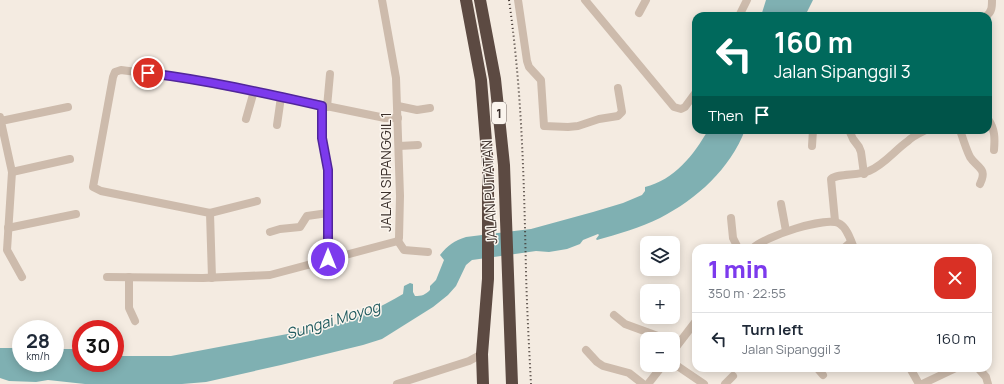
<!DOCTYPE html>
<html lang="en">
<head>
<meta charset="utf-8">
<style>
	:root { --surface:#fff; --page:#f6f6f7; --text:#1f2937; --muted:#747a83; --line:#e0e1e3; --accent:#7c3aed }
	body { margin:0; font-family:Manrope,sans-serif; background:var(--page); color:var(--text); height:100vh; display:flex; flex-direction:column; font-size:15px; white-space:nowrap }
	* { box-sizing:border-box; margin:0 }
	p { font-size:13px; color:var(--muted) }
	.icon { flex:none; width:22px; height:22px; fill:none; stroke:currentColor; stroke-width:2; stroke-linecap:round; stroke-linejoin:round }
	.map { position:relative; flex:1; overflow:hidden }
	.sheet { position:absolute; left:692px; top:244px; width:300px; height:128px; display:flex; flex-direction:column; background:var(--surface); border-radius:12px; box-shadow:0 2px 10px #0003 }
	.sheet>* { flex:none }
	.hud { position:absolute; left:692px; top:12px; width:300px; height:122px; border-radius:12px; box-shadow:0 2px 10px #0003; background:#00695c; color:#fff; overflow:hidden }
	.tools { position:absolute; left:640px; top:236px; display:grid; gap:8px }
	.tools a { display:grid; place-items:center; width:40px; height:40px; border-radius:8px; background:var(--surface); box-shadow:0 2px 10px #0003; font-size:20px }
	.speed { position:absolute; left:12px; top:320px; display:flex; gap:8px; font-size:20px; font-weight:700; text-align:center }
	.speed>* { display:grid; place-content:center; width:52px; height:52px; border-radius:50%; background:var(--surface); box-shadow:0 2px 10px #0003; line-height:1 }
	.speed small { font-size:10px; font-weight:400 }
	.speed .limit { border:6px solid #d22; background:#fff; color:#111 }
	.pin { position:absolute; display:grid; place-items:center; width:34px; height:34px; color:#fff; margin:-17px; border:2px solid #fff; border-radius:50%; box-shadow:0 1px 4px #0007 }
	.me { position:absolute; width:44px; margin:-22px; rotate:0deg; stroke-linejoin:round; filter:drop-shadow(0 0 3px #0008) }
	.turn { display:flex; align-items:center; gap:14px; height:84px; padding:0 16px; font-size:18px }
	.turn .icon { width:52px; height:52px; stroke-width:2.5 }
	.turn b { display:block; font-size:28px; line-height:34px }
	.then { display:flex; align-items:center; height:38px; padding:0 16px; background:#0003; gap:8px; font-size:15px }
	.round { display:grid; place-items:center; flex:none; width:42px; height:42px; border-radius:12px; background:var(--page) }
	.head { display:flex; align-items:center; justify-content:space-between; height:68px; padding:0 16px }
	h1 { font-size:24px; font-weight:800; line-height:30px; color:var(--accent) }
	ul { padding:0; list-style:none }
	li { display:flex; align-items:center; gap:12px; height:52px; padding:0 16px; border-top:1px solid var(--line) }
	li div { flex:1 }
	li b { display:block; font-size:15px }
	li em { font-style:normal }
	.map>svg:first-child { display:block }
	.water { fill:#7fb0b2 }
	.lines { fill:none; stroke-linecap:round; stroke-linejoin:round }
	.minor { stroke:#cdbbac; stroke-width:8 }
	.highway { stroke:#5c4a42; stroke-width:12 }
	.rail { stroke:#3b302b; stroke-width:2; stroke-dasharray:1 3; stroke-linecap:butt }
	.route-casing { stroke:#51269a; stroke-width:10 }
	.route { stroke:#7c3aed; stroke-width:7 }
	.labels { text-anchor:middle; dominant-baseline:central; stroke-width:3; stroke-linejoin:round; paint-order:stroke }
	.shield { fill:#fbf5ee; stroke:#756b66; stroke-width:1 }
	.shield-label { font-size:13px; font-weight:bold; fill:#3b302b }
	.street-label { font-size:14px; fill:#3b302b; stroke:#fbf5ee }
	.water-label { font-size:15px; font-style:italic; fill:#1f5a5e; stroke:#fbf5ee }
</style>
</head>
<body>
<div class="map">
<svg width="1004" height="384" viewBox="0 0 1004 384">
	<rect width="100%" height="100%" fill="#f4ebe1"/>
	<!-- water -->
	<g class="water">
		<polygon points="766,0 813,0 805,16 761,16"/>
		<path d="M708,130H745C730,169 697,199 660,218C640,228 618,234 597,240L596,239L599,235L598,234L583,240L580,244L567,249L549,252L536,251L472,260L466,265L456,286L448,295L433,307L382,339L363,345L281,365L206,382L182,384H85L48,380L36,382L9,381L0,378V348H21V363H55V349H81V363H115V356H171L330,326C356,318 380,308 403,294L404,286L410,283L413,284V292L415,296C422,296 425,295 430,290V286L436,280L444,260L440,255C448,245 454,241 466,237L531,229L593,212L623,203L642,195L645,191V187C674,180 694,155 708,130Z"/>
	</g>
	<g class="lines">
		<!-- minor -->
		<g class="minor">
			<polyline points="382,0 396,78 400,196 399,238 398,241"/>
			<polyline points="518,0 527,61 529,67 541,80 544,126 568,127 578,126 599,119 618,116 622,112 618,88"/>
			<polyline points="585,0 674,107 681,109 685,107 696,92"/>
			<polyline points="639,13 646,0"/>
			<polyline points="739,16 747,0"/>
			<path d="M986,16C992,12 992,7 992,0"/>
			<polyline points="322,106 322,138 328,170 328,259"/>
			<polyline points="398,106 417,110 430,108"/>
			<polyline points="327,107 330,74"/>
			<polyline points="0,117 12,172 7,250 22,277"/>
			<polyline points="246,119 254,91"/>
			<path d="M988,119C995,129 995,138 994,150"/>
			<polyline points="1,121 68,107"/>
			<polyline points="277,125 281,97"/>
			<polyline points="849,130 853,139 859,147 861,152 864,174"/>
			<path d="M960,130C963,139 966,149 970,157C977,168 988,168 980,184"/>
			<polyline points="399,146 418,145"/>
			<polyline points="812,146 813,130"/>
			<polyline points="12,172 70,159"/>
			<polyline points="781,204 786,231"/>
			<polyline points="210,213 257,201"/>
			<polyline points="731,218 733,238 738,248"/>
			<path d="M835,221L831,179C838,173 859,176 869,171C884,165 895,150 908,141C913,136 920,133 926,130"/>
			<polyline points="8,228 76,214"/>
			<polyline points="270,232 280,229 300,227 307,216 328,213"/>
			<polyline points="398,241 404,250 428,252"/>
			<path d="M753,248C764,237 827,215 840,224C847,228 851,241 854,248"/>
			<polyline points="844,248 851,242"/>
			<polyline points="107,277 203,278 270,275 398,241"/>
			<polyline points="129,277 129,308 135,321"/>
			<polyline points="212,278 210,213 101,191 93,187 113,77 115,72 121,70 182,78 258,92 385,118 398,118"/>
			<polyline points="614,315 625,324 666,339"/>
			<polyline points="586,350 597,362 603,366 629,373 643,384"/>
			<polyline points="673,351 696,321"/>
			<polyline points="673,363 704,384"/>
			<polyline points="817,368 823,375"/>
			<polyline points="910,368 919,384"/>
			<polyline points="978,368 986,377 988,384"/>
			<polyline points="397,384 469,361 482,354"/>
			<polyline points="648,384 663,365"/>
			<polyline points="725,384 733,376"/>
			<polyline points="922,384 956,368"/>
		</g>
		<!-- highway -->
		<g class="highway">
			<polyline points="466,0 481,80 488,166 488,279 482,354 483,384"/>
			<polyline points="480,0 495,79 504,165 512,384"/>
		</g>
		<!-- rail -->
		<path class="rail" d="M509,0C522,91 524,180 526,272C527,309 529,347 531,384"/>
	</g>
	<g class="lines">
		<defs>
			<path id="route" d="M148,73C206,80 264,93 322,106V138L328,170V259"/>
		</defs>
		<!-- route casing -->
		<use href="#route" class="route-casing"/>
		<!-- route -->
		<use href="#route" class="route"/>
	</g>
	<g class="labels">
		<!-- shield labels -->
		<rect class="shield" x="492" y="102" width="14" height="22" rx="3"/>
		<g class="shield-label">
			<text x="499" y="113">1</text>
		</g>
		<!-- street labels -->
		<g class="street-label">
			<text transform="translate(385 172) rotate(-90)">JALAN SIPANGGIL 1</text>
			<text transform="translate(489 192) rotate(-93)">JALAN PUTATAN</text>
		</g>
		<!-- water labels -->
		<g class="water-label">
			<text transform="translate(333 320) rotate(-17)">Sungai Moyog</text>
		</g>
	</g>
</svg>
<div class="tools">
<a><svg class="icon" aria-label="layers" viewBox="0 0 24 24"><path d="M12 4l9 5-9 5-9-5zM3 14l9 5 9-5"/></svg></a>
<a>+</a>
<a>−</a>
</div>
<div class="speed"><div>28<small>km/h</small></div><div class="limit">30</div></div>
<div class="pin" style="left:148px;top:73px;background:#d93025"><svg class="icon" aria-label="arrive" viewBox="0 0 24 24"><path d="M6 21V4h12l-3 4 3 4H6"/></svg></div>
<svg class="me" style="left:328px;top:259px" viewBox="-20 -20 40 40"><circle r="17" fill="#7c3aed" stroke="#fff" stroke-width="3"/><path d="M0-11L8 9 0 5-8 9z" fill="#fff"/></svg>
<div class="hud">
<div class="turn"><svg class="icon" aria-label="left" viewBox="0 0 24 24"><path d="M17 20v-9H6M10 6l-5 5 5 5"/></svg><div><b>160 m</b>Jalan Sipanggil 3</div></div>
<div class="then">Then<svg class="icon" aria-label="arrive" viewBox="0 0 24 24"><path d="M6 21V4h12l-3 4 3 4H6"/></svg></div>
</div>
<section class="sheet">
<div class="head"><div><h1>1 min</h1><p>350 m · 22:55</p></div><a class="round" style="background:#d93025;color:#fff"><svg class="icon" aria-label="close" viewBox="0 0 24 24"><path d="M6 6l12 12M18 6L6 18"/></svg></a></div>
<ul>
<li><svg class="icon" aria-label="left" viewBox="0 0 24 24"><path d="M17 20v-9H6M10 6l-5 5 5 5"/></svg><div><b>Turn left</b><p>Jalan Sipanggil 3</p></div><em>160 m</em></li>
</ul>
</section>
</div>
</body>
</html>
